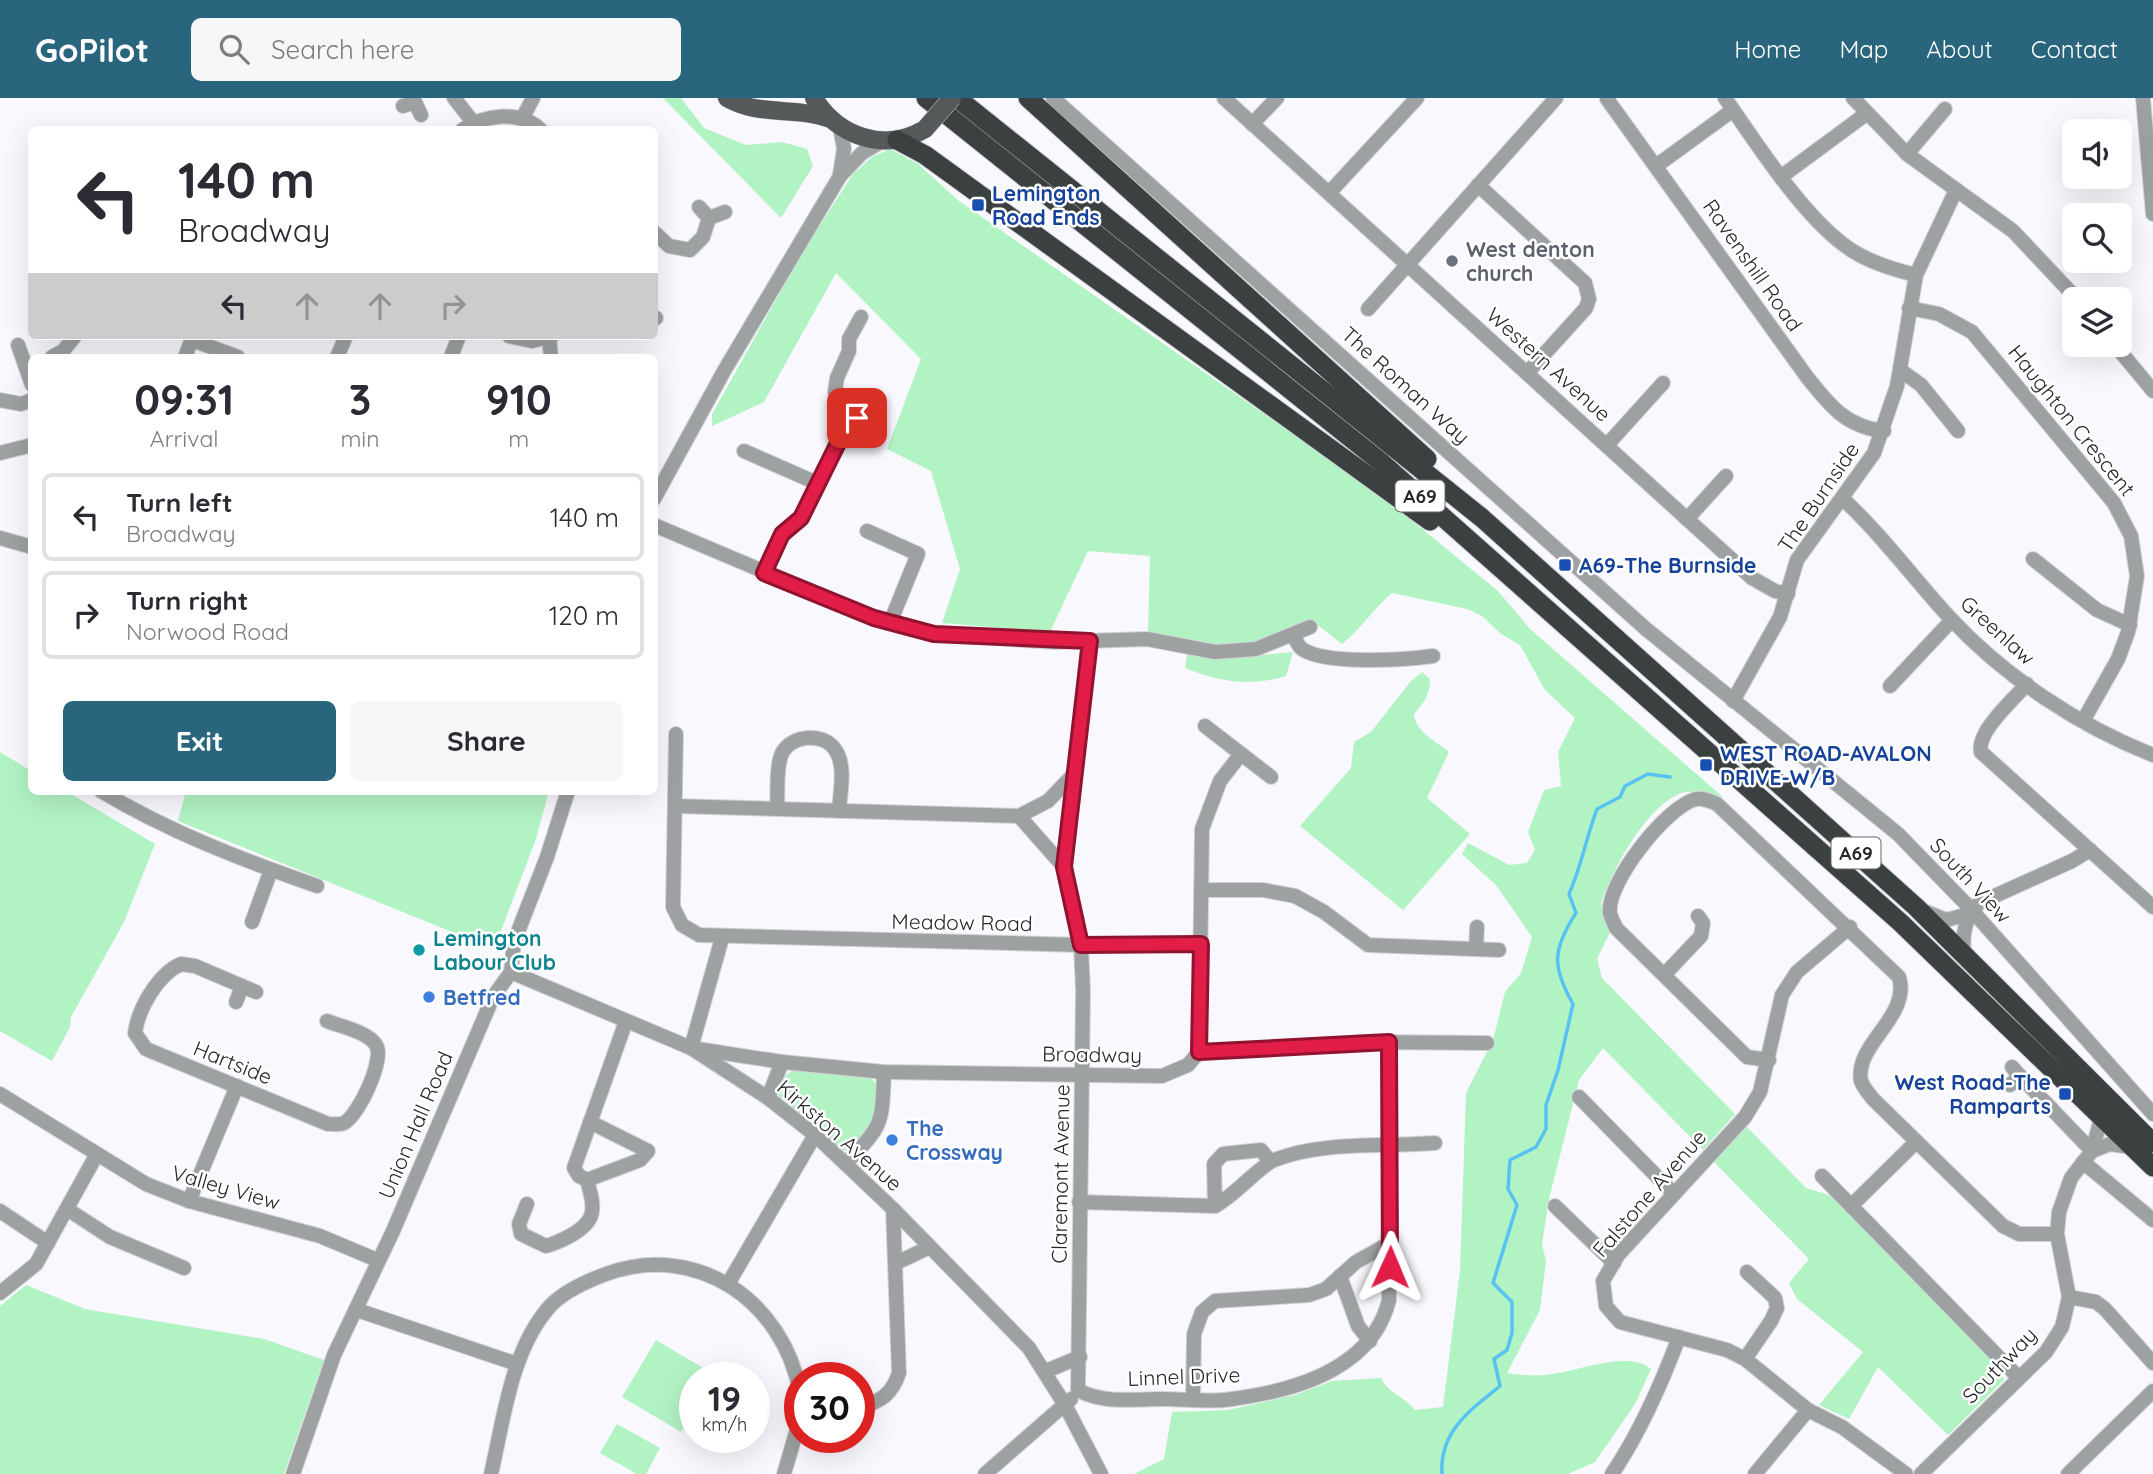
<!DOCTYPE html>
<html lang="en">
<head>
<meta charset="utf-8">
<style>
	:root { --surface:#fff; --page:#f7f7f7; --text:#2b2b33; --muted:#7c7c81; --line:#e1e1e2; --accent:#29657c }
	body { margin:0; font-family:Quicksand,sans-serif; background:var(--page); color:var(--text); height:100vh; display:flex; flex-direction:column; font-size:26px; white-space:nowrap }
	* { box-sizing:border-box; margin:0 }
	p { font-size:23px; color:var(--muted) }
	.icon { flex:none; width:38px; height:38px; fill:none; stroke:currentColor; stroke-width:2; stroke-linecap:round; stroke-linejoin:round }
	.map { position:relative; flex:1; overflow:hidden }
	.drawer { position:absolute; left:28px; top:256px; width:630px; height:441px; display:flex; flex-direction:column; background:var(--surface); border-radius:10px; box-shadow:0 7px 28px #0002 }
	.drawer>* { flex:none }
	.guide { position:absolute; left:28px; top:28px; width:630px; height:214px; border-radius:10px; box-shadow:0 7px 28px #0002; background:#fff; color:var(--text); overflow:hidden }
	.controls { position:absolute; left:2062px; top:21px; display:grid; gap:14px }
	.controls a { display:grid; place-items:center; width:70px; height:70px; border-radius:10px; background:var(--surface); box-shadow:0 7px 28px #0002; font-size:35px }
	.speed { position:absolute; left:679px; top:1264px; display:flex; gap:14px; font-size:35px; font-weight:700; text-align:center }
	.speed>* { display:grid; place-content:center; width:91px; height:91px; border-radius:50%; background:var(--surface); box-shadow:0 7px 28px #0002; line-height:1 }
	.speed small { font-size:18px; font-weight:400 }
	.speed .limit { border:10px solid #d22; background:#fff; color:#111 }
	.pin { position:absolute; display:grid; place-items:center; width:60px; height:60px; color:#fff; margin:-30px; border-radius:14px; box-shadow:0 4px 10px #0006 }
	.me { position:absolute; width:77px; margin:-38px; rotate:1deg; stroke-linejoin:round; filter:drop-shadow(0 0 5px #0008) }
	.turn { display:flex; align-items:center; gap:24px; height:147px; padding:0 35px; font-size:32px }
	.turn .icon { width:91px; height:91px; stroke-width:2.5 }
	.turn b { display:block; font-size:49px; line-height:60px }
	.lanes { display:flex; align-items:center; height:66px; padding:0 35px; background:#0003; justify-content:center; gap:35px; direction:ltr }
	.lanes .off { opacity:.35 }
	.eta { display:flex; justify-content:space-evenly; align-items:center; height:119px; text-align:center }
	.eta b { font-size:42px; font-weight:700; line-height:49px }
	.action { display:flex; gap:14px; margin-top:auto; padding:14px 35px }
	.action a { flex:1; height:80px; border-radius:10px; background:var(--accent); color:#fff; font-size:28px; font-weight:700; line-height:80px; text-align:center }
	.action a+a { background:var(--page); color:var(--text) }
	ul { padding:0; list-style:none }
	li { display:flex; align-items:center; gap:21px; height:88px; margin:0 14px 10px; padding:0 21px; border:4px solid var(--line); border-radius:10px }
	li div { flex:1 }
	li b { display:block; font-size:26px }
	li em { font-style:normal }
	header { display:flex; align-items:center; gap:42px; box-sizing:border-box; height:98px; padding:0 35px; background:var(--accent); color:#fff }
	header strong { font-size:33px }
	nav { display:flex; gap:38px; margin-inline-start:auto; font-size:24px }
	.search { width:490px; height:63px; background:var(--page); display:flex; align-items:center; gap:18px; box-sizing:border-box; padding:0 24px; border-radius:10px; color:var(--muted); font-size:26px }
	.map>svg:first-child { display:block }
	.green { fill:#b2f3c4 }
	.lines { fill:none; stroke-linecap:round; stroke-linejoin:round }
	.stream { stroke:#58c2f3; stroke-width:3.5 }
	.minor-casing { stroke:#d2d2d8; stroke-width:16 }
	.major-casing { stroke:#d2d2d8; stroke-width:19 }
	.highway-casing { stroke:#d2d2d8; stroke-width:21 }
	.minor { stroke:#9ea1a1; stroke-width:14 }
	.major { stroke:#55595a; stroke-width:18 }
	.highway { stroke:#3b4041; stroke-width:19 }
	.major-bridge-casing { stroke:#d2d2d8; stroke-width:19; stroke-linecap:butt }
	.major-bridge { stroke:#55595a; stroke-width:18 }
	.route-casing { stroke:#92132f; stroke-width:18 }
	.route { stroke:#e11d48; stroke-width:12 }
	.transit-dot { fill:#1a4fb4; stroke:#fff; stroke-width:2.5 }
	.worship-dot { fill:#6b7280; stroke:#fff; stroke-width:2.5 }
	.culture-dot { fill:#0f9aa8; stroke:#fff; stroke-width:2.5 }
	.shop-dot { fill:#3f7fe0; stroke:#fff; stroke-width:2.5 }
	.labels { text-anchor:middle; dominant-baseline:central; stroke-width:5; stroke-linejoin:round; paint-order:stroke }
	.shield { fill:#fff; stroke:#686869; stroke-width:2 }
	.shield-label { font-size:19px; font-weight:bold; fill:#272729 }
	.transit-label { font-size:21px; font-weight:bold; fill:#164399; stroke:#fff; text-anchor:start }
	.worship-label { font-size:21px; font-weight:bold; fill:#5b616d; stroke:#fff; text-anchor:start }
	.street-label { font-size:21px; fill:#272729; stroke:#fff }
	.culture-label { font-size:21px; font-weight:bold; fill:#0d838f; stroke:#fff; text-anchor:start }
	.shop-label { font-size:21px; font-weight:bold; fill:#366cbe; stroke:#fff; text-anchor:start }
</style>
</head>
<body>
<header>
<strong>GoPilot</strong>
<div class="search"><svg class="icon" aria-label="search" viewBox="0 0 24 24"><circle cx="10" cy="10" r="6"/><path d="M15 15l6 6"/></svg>Search here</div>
<nav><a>Home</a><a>Map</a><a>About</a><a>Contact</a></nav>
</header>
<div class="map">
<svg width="2153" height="1376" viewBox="0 0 2153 1376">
	<rect width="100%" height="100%" fill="#f8f8fe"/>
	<!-- green -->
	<g class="green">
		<polygon points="663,0 681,0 704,30 746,47 782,44 807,51 813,68 781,120"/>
		<path d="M890,51L918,66L959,103L1383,399L1498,493L1530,531L1724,700C1708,696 1690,689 1675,698C1642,716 1613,771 1601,805L1611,832L1597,861L1602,880L1735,1016L1703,1052L1603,950L1579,982L1549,1101L1542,1146L1546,1163L1540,1212L1507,1275C1518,1277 1533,1278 1545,1277C1574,1275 1627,1251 1651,1271L1635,1306L1595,1364L1568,1376H1134L1164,1361L1172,1314L1228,1312L1295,1297L1332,1283L1381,1280C1389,1296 1404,1298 1415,1312L1443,1309L1460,1173L1466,995L1493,942L1505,894L1521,875L1532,839L1496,787L1462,756L1468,745L1509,767L1527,765L1535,752L1528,734L1544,692L1561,688L1558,654L1575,620L1545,592L1520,547L1501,536L1482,518L1467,511L1392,495C1373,511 1361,531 1342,546L1311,522L1255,544L1263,557L1293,554L1286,578C1250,589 1219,584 1185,570L1189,542L1148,534L1150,458L1088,453L1050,534L942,525L960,471L931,373L887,351L921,261L836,175L764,304L712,328V316L804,152L853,76L872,59Z"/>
		<path d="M1422,574L1430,581C1430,596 1424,605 1414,616C1415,634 1436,643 1449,654L1427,700L1470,736L1403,812L1300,728L1351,670L1354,644L1371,634L1411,583Z"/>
		<polygon points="0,654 31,673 32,693 66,693 155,746 124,824 71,919 70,929 52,963 0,933"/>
		<polygon points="186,693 549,693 536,741 494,851 178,723"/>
		<path d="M794,972L871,980L879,989C878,1014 869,1043 843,1053L783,1004L778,996C781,984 783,977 794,972Z"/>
		<polygon points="1746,1028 1806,1090 1832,1098 2000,1268 2004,1282 1948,1337 1878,1269 1849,1321 1819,1307 1863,1254 1797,1201 1789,1185 1809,1161 1714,1064"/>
		<polygon points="26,1187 85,1211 264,1241 324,1262 284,1376 0,1376 0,1208"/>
		<polygon points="656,1242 715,1277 695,1279 695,1311 681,1334 622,1299"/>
		<polygon points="617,1326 660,1350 646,1376 637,1376 600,1355"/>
	</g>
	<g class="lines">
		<!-- stream -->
		<path class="stream" d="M1442,1376C1439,1334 1470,1312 1500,1288L1494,1261L1507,1252L1512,1235V1204L1493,1185L1517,1107L1508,1091L1510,1062L1536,1049L1546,1031V1007L1558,972L1573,906C1552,869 1552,852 1576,815L1569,796C1582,767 1586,740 1597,711L1620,699L1625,688L1648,676L1670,679"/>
		<defs>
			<g id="minor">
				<polyline points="454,0 473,24"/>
				<polyline points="1053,0 1646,531 1898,736 1968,808 2153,1016"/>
				<polyline points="1224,0 1752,480 1775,493 1788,496"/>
				<path d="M1725,0C1757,46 1808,127 1856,155C1875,166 1895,172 1916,177"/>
				<polyline points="1853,0 1907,56 2013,133 2077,201"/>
				<polyline points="2143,0 2153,116"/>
				<path d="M1607,1L1807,279C1829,307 1846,329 1884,333"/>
				<polyline points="403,8 415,4 421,17"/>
				<polyline points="522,21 533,0"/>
				<polyline points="1252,26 1277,0"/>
				<polyline points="840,29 844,51 840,76"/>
				<path d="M462,32C484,17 519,11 541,32"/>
				<polyline points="1907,56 1945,11"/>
				<polyline points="1656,68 1733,12"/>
				<polyline points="1782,78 1866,16"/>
				<polyline points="1478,87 1585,185 1589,201 1586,210 1527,275"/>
				<polyline points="1329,95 1417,0"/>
				<polyline points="699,109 709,120 725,114"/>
				<polyline points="654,134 669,148 690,152 703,139 709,120"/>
				<polyline points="1909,210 1939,216 1972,234 2114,405 2131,438 2137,478 2128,534 2118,561 2083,623"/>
				<polyline points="1368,211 1556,0"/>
				<polyline points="654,221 656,220"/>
				<polyline points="509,238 532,243 552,238"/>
				<polyline points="549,240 551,259"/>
				<polyline points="192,242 238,259"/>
				<polyline points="18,247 32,287"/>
				<polyline points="2115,247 2153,293"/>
				<polyline points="52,259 63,253 75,238"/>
				<polyline points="185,259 193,238"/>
				<polyline points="337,259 346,238"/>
				<polyline points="451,259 459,238"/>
				<polyline points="1900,272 1921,287 1958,333"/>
				<polyline points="0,302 21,306 32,302"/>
				<polyline points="1607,347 1663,285"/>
				<polyline points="744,353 819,386"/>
				<polyline points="0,355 32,347"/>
				<polyline points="654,401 724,273 840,78 862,55 884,42"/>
				<path d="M1843,401C1883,438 1914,481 1950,520C2005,579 2079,628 2153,657"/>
				<polyline points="1687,421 1726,378"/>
				<polyline points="654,427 874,520 934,536 1055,544 1147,541 1215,554 1256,551 1310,529"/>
				<polyline points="867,433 918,456 890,525"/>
				<polyline points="0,440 32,449"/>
				<polyline points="2033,461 2097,512 2130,527"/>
				<polyline points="764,475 782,436 801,420 840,341 857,320 860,311 835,294 837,280 849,253 849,241 861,219"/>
				<path d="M1293,537C1296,542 1298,548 1302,551C1325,567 1405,562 1433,558"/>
				<path d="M1089,543L1064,769L1081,847L1083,893L1078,1292C1103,1306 1134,1301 1162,1301C1184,1301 1209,1305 1232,1301C1294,1293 1372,1271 1389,1202V944"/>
				<path d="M2027,586C2014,601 1976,634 1981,654L2153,809"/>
				<polyline points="1890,588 1952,522"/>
				<polyline points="1733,603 1780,519 1797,462 1874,355 1897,288 1916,177 1956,92"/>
				<polyline points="1205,628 1271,679"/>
				<polyline points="676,636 673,809 682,827 699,837 1081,847 1201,846"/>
				<path d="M101,693C169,734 243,762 317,788"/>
				<polyline points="675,708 1019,718 1048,703 1072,678"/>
				<path d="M777,711C778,695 776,677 780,661C785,637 824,632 836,653C846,669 840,695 839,713"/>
				<polyline points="1019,718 1064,769"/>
				<polyline points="1201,792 1263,792 1295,798 1324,814 1368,847 1499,852"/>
				<polyline points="1924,813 1946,822 1969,816"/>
				<polyline points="252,824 271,772"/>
				<polyline points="1850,829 1797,874 1782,897 1760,994 1745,1019 1618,1157 1603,1183 1606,1208 1620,1224 1727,1252 1745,1261 1808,1312 1842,1329 1906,1376"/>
				<polyline points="722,840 691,950 782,964 884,974 1162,978 1188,967 1199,954 1368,944 1487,945"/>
				<polyline points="1476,851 1477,829"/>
				<path d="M1964,855C1962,835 1965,820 1979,805L2072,763L2090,752"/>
				<polyline points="511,874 691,950 768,1000 815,1037 893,1111 1029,1250 1065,1307 1101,1376"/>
				<polyline points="1664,877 1701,838 1703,825 1698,818"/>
				<path d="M256,894L195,868L181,866C158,876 138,911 135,935L146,951L328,1026C333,1026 340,1027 344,1025C359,1017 385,961 376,947C368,934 342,929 327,923"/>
				<polyline points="236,904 242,888"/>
				<polyline points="1199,954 1202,731 1220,683 1241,656"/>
				<path d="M1769,962L1747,959L1616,830C1614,825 1611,820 1610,815C1606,785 1667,708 1696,701C1703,700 1710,703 1717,706L1899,879C1911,919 1854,946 1861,983C1863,989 1869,996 1873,1001L2003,1128L2019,1136H2057"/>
				<polyline points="2020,978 2092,1053"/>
				<polyline points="2010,987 2020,978 2012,969"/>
				<polyline points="0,996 146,1086 189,1103 320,1138 377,1162"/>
				<polyline points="1579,999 1674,1096"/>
				<polyline points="768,1000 782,964"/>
				<polyline points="2092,1053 2110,1046 2131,1049"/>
				<polyline points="2083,1064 2153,1122"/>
				<path d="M846,1065C883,1027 882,1027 884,974"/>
				<polyline points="1822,1078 2019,1280"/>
				<polyline points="587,1082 640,1062 648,1053 590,1024"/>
				<polyline points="189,1103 237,988"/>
				<path d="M1079,1104L1215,1108C1234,1098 1261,1067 1274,1062C1323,1043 1382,1049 1435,1045"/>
				<path d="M527,1106L519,1126L521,1136L546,1148C554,1146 560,1143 568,1139C598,1123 595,1111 587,1082L579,1078L574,1070L626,923"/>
				<polyline points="1215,1108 1214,1066 1223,1056 1261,1052 1270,1063"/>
				<polyline points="1555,1108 1614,1165"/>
				<polyline points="1851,1108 1916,1044"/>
				<polyline points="67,1111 110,1139 184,1170"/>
				<polyline points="0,1113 48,1145"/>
				<polyline points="896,1165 930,1149"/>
				<polyline points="1340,1178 1358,1228 1370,1243"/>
				<polyline points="728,1186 815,1037"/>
				<polyline points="0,1195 36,1166 97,1056"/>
				<polyline points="2069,1199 2096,1204 2105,1211 2153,1265"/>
				<polyline points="357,1212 517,1266"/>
				<polyline points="1745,1261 1771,1223 1777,1210 1775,1200 1747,1174"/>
				<polyline points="1046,1273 1080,1259"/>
				<polyline points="1193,1301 1194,1236 1202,1214 1215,1203 1309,1197 1326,1191 1356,1164 1390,1145"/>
				<path d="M859,1309C881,1304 892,1296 899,1275L893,1111"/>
				<polyline points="293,1376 334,1257 393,1133 493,899 511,874 514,844 547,759 568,693"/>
				<path d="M491,1376C504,1320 511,1251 551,1207C566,1192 587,1183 606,1176C697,1143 783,1203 800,1294"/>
				<polyline points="784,1376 800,1321"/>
				<polyline points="985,1376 1071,1301"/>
				<path d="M1612,1376C1641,1333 1661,1287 1679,1239"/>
				<polyline points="1755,1376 1808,1312"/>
				<polyline points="1921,1376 2046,1254 2062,1229 2069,1199 2057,1136 2059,1114 2071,1080 2092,1053 2102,1017"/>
				<polyline points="2068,1376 2153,1293"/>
			</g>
			<g id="major">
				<path d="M727,0C759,19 796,8 831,21"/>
				<path d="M814,0C838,39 885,55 925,31"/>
			</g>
			<g id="highway">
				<polyline points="926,0 1382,365 1901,825 2153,1069"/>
				<polyline points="957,0 1482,420 1916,809 2153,1045"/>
				<polyline points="1028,0 1427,361"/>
				<polyline points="897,42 925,57 1430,423"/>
			</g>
		</defs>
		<!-- minor casing -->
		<use href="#minor" class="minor-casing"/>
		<!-- major casing -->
		<use href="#major" class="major-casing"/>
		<!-- highway casing -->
		<use href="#highway" class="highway-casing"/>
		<!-- minor -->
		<use href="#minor" class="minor"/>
		<!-- major -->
		<use href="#major" class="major"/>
		<!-- highway -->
		<use href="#highway" class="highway"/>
		<defs>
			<polyline id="major-bridge" points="925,31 952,0"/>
		</defs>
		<!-- major-bridge casing -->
		<use href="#major-bridge" class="major-bridge-casing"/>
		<!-- major-bridge -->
		<use href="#major-bridge" class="major-bridge"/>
	</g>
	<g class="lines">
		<defs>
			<polyline id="route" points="857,320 840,341 801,420 782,436 764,475 874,520 934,536 1090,543 1064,769 1081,847 1201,846 1199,954 1389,944 1390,1169"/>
		</defs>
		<!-- route casing -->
		<use href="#route" class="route-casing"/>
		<!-- route -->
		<use href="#route" class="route"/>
	</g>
	<!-- markers -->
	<g class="transit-dot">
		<rect x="971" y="100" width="14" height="14" rx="3.5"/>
		<rect x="1558" y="460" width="14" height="14" rx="3.5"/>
		<rect x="1699" y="660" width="14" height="14" rx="3.5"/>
		<rect x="2058" y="989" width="14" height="14" rx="3.5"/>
	</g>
	<circle class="worship-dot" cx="1452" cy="163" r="7"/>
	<circle class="culture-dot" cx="419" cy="852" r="7"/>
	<g class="shop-dot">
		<circle cx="429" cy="899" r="7"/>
		<circle cx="892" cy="1042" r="7"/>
	</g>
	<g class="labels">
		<!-- shield labels -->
		<g class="shield">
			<rect x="1395.5" y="382.5" width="49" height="31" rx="5"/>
			<rect x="1831.5" y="739.5" width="49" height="31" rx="5"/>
		</g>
		<g class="shield-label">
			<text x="1420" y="398">A69</text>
			<text x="1856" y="755">A69</text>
		</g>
		<!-- transit labels -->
		<g class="transit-label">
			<text x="992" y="95">Lemington<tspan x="992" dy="24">Road Ends</tspan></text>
			<text x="1579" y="467">A69-The Burnside</text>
			<text x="1720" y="655">WEST ROAD-AVALON<tspan x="1720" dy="24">DRIVE-W/B</tspan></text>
			<text x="2051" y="984" text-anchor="end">West Road-The<tspan x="2051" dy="24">Ramparts</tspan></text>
		</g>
		<!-- worship labels -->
		<g class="worship-label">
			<text x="1466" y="151">West denton<tspan x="1466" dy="24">church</tspan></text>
		</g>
		<!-- street labels -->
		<g class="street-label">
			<text transform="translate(1753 167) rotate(55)">Ravenshill Road</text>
			<text transform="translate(1549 266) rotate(42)">Western Avenue</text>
			<text transform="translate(1406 287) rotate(42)">The Roman Way</text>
			<text transform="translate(2072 322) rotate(51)">Haughton Crescent</text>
			<text transform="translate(1818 399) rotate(-56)">The Burnside</text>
			<text transform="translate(1998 532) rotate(42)">Greenlaw</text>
			<text transform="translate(1971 782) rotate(47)">South View</text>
			<text transform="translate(962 824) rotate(1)">Meadow Road</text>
			<text transform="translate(1092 956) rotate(1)">Broadway</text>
			<text transform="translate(233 964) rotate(22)">Hartside</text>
			<text transform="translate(415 1027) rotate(-67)">Union Hall Road</text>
			<text transform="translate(840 1037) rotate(41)">Kirkston Avenue</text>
			<text transform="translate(1060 1076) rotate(-89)">Claremont Avenue</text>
			<text transform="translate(226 1089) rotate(16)">Valley View</text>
			<text transform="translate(1649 1095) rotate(-49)">Falstone Avenue</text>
			<text transform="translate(1999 1267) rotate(-46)">Southway</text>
			<text transform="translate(1184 1278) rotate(-2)">Linnel Drive</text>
		</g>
		<!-- culture labels -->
		<g class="culture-label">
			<text x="433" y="840">Lemington<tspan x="433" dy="24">Labour Club</tspan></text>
		</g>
		<!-- shop labels -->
		<g class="shop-label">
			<text x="443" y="899">Betfred</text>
			<text x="906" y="1030">The<tspan x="906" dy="24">Crossway</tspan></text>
		</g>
	</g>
</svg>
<div class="controls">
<a><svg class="icon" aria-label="sound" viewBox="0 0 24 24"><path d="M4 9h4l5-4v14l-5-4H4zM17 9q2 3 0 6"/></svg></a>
<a><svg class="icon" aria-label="search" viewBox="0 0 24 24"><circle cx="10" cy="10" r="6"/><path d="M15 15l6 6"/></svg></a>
<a><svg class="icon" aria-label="layers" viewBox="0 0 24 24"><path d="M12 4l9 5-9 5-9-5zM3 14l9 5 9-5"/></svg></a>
</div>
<div class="speed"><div>19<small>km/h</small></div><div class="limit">30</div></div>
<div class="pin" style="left:857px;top:320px;background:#d93025"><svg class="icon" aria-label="arrive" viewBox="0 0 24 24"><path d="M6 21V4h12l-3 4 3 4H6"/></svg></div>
<svg class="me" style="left:1390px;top:1169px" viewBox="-20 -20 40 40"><path d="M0-17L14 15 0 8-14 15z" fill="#e11d48" stroke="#fff" stroke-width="4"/></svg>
<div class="guide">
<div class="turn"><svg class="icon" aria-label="left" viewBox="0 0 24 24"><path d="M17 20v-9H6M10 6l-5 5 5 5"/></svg><div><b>140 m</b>Broadway</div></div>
<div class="lanes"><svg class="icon" aria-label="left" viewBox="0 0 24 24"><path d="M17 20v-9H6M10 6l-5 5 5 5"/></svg><svg class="icon off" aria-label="ahead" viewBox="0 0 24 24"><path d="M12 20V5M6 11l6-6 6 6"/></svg><svg class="icon off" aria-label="ahead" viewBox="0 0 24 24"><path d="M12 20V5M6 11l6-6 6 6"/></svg><svg class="icon off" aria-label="right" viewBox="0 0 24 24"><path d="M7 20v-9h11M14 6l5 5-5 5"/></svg></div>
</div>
<section class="drawer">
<div class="eta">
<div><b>09:31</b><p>Arrival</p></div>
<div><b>3</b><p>min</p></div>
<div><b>910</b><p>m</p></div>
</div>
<ul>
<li><svg class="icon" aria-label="left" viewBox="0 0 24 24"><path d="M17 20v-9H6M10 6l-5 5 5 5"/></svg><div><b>Turn left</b><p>Broadway</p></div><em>140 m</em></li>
<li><svg class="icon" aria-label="right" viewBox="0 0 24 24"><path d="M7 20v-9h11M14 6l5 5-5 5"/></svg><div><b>Turn right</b><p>Norwood Road</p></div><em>120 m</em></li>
</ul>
<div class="action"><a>Exit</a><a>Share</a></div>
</section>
</div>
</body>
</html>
